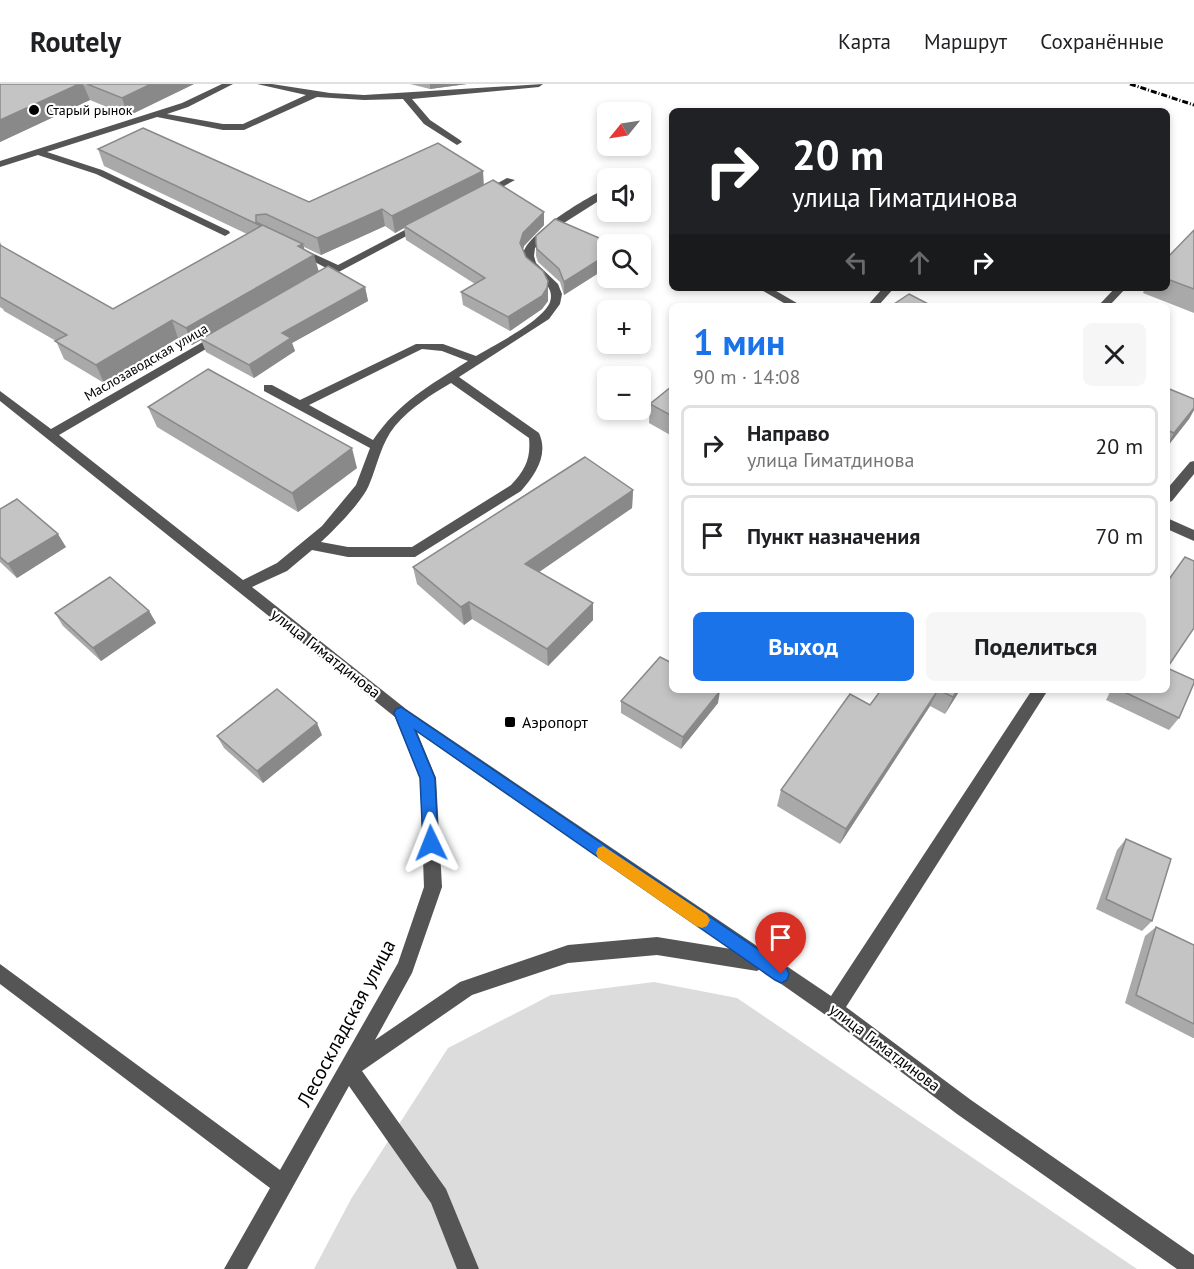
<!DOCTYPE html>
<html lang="ru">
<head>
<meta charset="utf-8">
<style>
	:root { --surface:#fff; --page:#f6f6f6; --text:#202124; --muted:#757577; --line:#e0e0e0; --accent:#1a73e8 }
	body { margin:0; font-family:"PT Sans",sans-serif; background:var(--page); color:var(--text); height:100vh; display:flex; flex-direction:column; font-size:22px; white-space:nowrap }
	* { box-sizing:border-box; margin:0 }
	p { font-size:20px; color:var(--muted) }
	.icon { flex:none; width:33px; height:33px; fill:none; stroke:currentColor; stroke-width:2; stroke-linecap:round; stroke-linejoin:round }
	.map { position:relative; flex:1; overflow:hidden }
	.drawer { position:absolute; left:669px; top:219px; width:501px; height:390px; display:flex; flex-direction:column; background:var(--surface); border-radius:9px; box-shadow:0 3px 9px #0003 }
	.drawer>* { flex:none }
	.banner { position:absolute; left:669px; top:24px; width:501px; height:183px; border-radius:9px; box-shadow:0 3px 9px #0003; background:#202124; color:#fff; overflow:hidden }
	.needle { width:39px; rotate:240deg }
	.buttons { position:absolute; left:597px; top:18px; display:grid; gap:12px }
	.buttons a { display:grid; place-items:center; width:54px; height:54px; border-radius:9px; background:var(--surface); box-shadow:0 3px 9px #0003; font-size:30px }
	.pin { position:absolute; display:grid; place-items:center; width:51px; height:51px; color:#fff; margin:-62px -26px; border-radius:50% 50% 50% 0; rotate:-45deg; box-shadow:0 0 6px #0007 }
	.pin .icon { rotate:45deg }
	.me { position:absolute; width:66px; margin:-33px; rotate:358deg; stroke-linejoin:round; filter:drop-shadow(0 0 4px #0008) }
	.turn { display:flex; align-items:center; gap:21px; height:126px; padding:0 24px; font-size:27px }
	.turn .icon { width:78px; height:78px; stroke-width:2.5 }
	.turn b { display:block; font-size:42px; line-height:51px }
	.lanes { display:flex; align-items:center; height:57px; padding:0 24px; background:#0003; justify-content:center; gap:30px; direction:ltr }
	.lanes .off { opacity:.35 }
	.round { display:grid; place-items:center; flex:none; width:63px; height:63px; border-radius:9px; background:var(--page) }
	.headline { display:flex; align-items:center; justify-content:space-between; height:102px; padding:0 24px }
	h1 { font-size:36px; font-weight:800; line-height:45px; color:var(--accent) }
	.cta { display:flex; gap:12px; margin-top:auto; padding:12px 24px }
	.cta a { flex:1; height:69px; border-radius:9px; background:var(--accent); color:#fff; font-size:24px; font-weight:800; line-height:69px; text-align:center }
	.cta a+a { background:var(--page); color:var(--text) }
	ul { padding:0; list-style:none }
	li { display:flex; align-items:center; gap:18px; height:81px; margin:0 12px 9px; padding:0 12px; border:3px solid var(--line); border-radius:9px }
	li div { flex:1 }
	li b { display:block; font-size:22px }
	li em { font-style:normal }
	header { display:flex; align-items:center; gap:36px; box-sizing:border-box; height:84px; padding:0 30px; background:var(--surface); border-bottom:2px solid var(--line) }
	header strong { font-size:28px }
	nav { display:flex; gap:33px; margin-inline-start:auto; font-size:21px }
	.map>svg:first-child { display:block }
	.green { fill:#dcdcdc }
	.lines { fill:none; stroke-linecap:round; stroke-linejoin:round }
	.minor { fill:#555; fill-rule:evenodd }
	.rail { stroke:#000; stroke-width:3; stroke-dasharray:6 2 1 2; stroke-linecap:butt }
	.wall { fill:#a9a9a9 }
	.shaded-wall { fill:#898989 }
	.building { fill:#c4c4c4; stroke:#898989; stroke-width:1.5 }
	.route { fill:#1a73e8; stroke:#114b97; stroke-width:1.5 }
	.slow { fill:#f59e0b }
	.poi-dot { fill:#000; stroke:#fff; stroke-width:2 }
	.labels { text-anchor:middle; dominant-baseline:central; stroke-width:4.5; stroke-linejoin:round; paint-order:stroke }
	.far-poi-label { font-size:14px; fill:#000; stroke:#fff; text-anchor:start }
	.far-street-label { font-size:14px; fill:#000; stroke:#fff }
	.street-label { font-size:16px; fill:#000; stroke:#fff }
	.poi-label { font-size:16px; fill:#000; stroke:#fff; text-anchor:start }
	.near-street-label { font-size:20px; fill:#000; stroke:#fff }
</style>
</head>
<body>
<header>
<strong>Routely</strong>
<nav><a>Карта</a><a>Маршрут</a><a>Сохранённые</a></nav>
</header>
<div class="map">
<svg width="1194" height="1185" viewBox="0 0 1194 1185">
	<rect width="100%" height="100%" fill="#fff"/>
	<!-- green -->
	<polygon class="green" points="654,898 737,914 1137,1185 314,1185 351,1115 448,964 551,911"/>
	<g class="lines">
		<!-- minor -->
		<g class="minor">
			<polygon points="222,0 233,0 188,23 167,30 223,40 243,40 306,11 257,0 272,0 330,9 364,11 543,0 539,3 412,15 430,36 460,56 462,58 457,61 424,40 403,15 364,16 317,13 244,46 223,46 157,33 47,68 102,86 229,147 230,149 225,152 96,90 38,71 0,83 0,77 182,19"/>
			<polygon points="632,87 637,90 632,94 621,94"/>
			<polygon points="507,94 515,96 486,112 478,110"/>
			<path d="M608,104V111L556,144L535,164L534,172L536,179L558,200L562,210L560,220L549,235L459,293L539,349C549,371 535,391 521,407L415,473H348L312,466L287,487L252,503L406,625L831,912L1032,606H1048L846,923L971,1016L1194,1171V1185H1177L957,1030L827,932L760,885L757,887L657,871L568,879L472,911L362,987L446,1105L479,1185H457L431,1119L349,1002L247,1185H224L270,1104L0,900V880L280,1086L398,879L424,803L420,694L395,633L0,317V307L51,345L215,251H223V255L59,351L243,496L277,479L322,442L356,401L370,364L264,307V301H272L300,316L416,260H443L476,272C494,261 543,237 550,218C557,196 525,192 523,172C522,152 590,111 608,104ZM422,265L442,267L468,277C429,302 400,317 373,356L309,321ZM451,299L529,354C531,375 525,386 511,401L412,463H348L321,458C335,445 362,418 369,401C378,380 381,359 395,342C411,323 431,311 451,299ZM417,648L731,865L657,853L568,861L460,898L375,956L412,889L442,803L436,694Z"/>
			<polygon points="420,138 429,140 318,199 314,198 314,194 330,186 292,166 301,164 338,181"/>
			<polygon points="758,204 771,204 802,222 789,222"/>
			<polygon points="883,204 894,204 878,222 867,222"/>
			<polygon points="1115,204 1126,204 1109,222 1098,222"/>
			<polygon points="1194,377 1194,390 1172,417 1167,419 1167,405 1190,378"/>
			<polygon points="1167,434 1194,446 1194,457 1167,445"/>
		</g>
		<!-- rail -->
		<polyline class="rail" points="1130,0 1194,21"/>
	</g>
	<!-- wall -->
	<g class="wall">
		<polygon points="0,0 194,0 128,32 90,16 0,58"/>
		<polygon points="410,0 467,0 430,5"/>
		<polygon points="98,65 309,118 484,101 544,128 544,141 524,162 523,165 526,173 548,197 548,217 542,225 510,247 463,221 461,208 475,200 406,156 404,144 395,149 385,142 321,171 304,163 304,166 318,188 365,203 368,217 292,259 295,267 254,294 206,268 201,256 192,261 178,254 104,299 64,275 56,257 4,227 3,225 0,223 0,158 2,162 113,225 247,150 104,82"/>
		<polygon points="1194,146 1194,229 1143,209 1145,204 1167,204 1167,174"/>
		<polygon points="536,159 608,160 608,183 564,211 560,198 538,178 536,172"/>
		<polygon points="672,302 672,352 649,339 650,320"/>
		<polygon points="1167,304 1194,315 1194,326 1189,335 1167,363"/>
		<polygon points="148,323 357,384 298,428 157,343"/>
		<polygon points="633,406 632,424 539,488 593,536 548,582 472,535 464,541 417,500 413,483"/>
		<polygon points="0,425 66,463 17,494 0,478"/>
		<polygon points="149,527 156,539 101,577 63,542 55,529"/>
		<polygon points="1167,584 1179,634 1169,646 1106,616 1111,606 1167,606"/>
		<polygon points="881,606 960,606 945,630 930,622 840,760 777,722 781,706 870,621"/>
		<polygon points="621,617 718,619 681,665 621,629"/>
		<polygon points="322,651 263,699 224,664 217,652"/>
		<polygon points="1126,755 1152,837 1142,847 1096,825 1117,766"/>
		<polygon points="1156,843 1194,861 1194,954 1193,954 1125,919 1145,852"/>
	</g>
	<!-- shaded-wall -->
	<g class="shaded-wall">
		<polygon points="79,0 83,0 90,16 0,58 0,36"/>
		<polygon points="151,0 194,0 128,32 122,14"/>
		<polygon points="430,0 467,0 430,5"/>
		<polygon points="483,87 484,103 404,142 404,144 395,149 392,132"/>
		<polygon points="382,125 385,142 321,171 317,154"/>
		<polygon points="544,128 544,141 524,162 521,173 520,159 523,149"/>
		<polygon points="303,160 307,176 314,171 319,188 192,261 186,244 298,162"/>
		<polygon points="608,170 608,183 564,211 564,198"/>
		<polygon points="548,197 548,217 542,225 510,247 508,233"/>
		<polygon points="365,203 368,217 292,259 295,267 254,294 249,281 282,249"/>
		<polygon points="172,236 178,254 104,299 96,281"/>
		<polygon points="1194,324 1194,326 1189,335 1167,363 1167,361 1174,349"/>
		<polygon points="352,364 357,384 298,428 292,409"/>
		<polygon points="633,406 632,424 526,497 525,480"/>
		<polygon points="58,450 66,463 17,494 8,480"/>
		<polygon points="469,518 472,535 464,541 461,523"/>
		<polygon points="593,519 593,536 548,582 547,565"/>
		<polygon points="149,527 156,539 101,577 93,564"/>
		<polygon points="938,606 930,622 840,760 846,745"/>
		<polygon points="957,606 960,606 945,630 953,613"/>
		<polygon points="720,607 718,619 681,665 683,653"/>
		<polygon points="317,639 322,651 263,699 257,687"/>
	</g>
	<!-- building -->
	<g class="building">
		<polygon points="0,0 79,0 0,36"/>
		<polygon points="87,0 151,0 122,14"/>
		<polygon points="143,44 309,118 438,59 483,87 392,132 382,125 317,154 266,130 256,131 256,138 303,160 298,162 314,171 186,244 172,236 96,281 55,257 67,251 0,213 0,161 113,225 261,142 98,65"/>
		<polygon points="493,96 544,128 523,149 520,159 526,173 543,187 548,197 547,204 542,212 508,233 461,208 485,194 404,142"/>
		<polygon points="555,135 613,160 608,160 608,170 564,198 559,185 537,165 536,159 536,152"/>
		<polygon points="1194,146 1194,205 1167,195 1167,174"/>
		<polygon points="328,182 365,203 282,249 291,254 249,281 201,255"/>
		<polygon points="909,210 932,222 891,222"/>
		<polygon points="208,285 352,364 292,409 148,323"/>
		<polygon points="672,302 672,332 650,320"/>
		<polygon points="1167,304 1194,315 1194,324 1174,349 1167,346"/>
		<polygon points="585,373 633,406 525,480 593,519 547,565 469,518 461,523 413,483"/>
		<polygon points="17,415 58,450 8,480 0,473 0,425"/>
		<polygon points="1185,473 1194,477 1194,544 1167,584 1194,596 1194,599 1179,634 1120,606 1167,606 1167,498"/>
		<polygon points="110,493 149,527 93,564 55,529"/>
		<polygon points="660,573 672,579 672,606 720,607 683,653 621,617"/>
		<polygon points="277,605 317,639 257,687 217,652"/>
		<polygon points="881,606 938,606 846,745 781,706 850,610 870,621"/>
		<polygon points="939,606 957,606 953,613"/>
		<polygon points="1126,755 1171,775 1152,837 1106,815"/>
		<polygon points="1156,843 1194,861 1194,940 1136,911"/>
	</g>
	<!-- route -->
	<polygon class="route" points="401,623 787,885 789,890 787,896 781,899 775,896 415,646 435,694 438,759 436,764 431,766 425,764 423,759 420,694 394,629 396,625"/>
	<!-- slow -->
	<polygon class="slow" points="603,762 707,831 710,836 707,842 702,844 696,842 598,774 596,769 598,764"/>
	<!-- markers -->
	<g class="poi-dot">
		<circle cx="34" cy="26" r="6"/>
		<rect x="504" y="632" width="12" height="12" rx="3"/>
	</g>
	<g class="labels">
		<!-- far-poi labels -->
		<g class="far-poi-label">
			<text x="46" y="26">Старый рынок</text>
		</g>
		<!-- far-street labels -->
		<g class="far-street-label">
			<text transform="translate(146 278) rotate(-30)">Маслозаводская улица</text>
		</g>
		<!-- street labels -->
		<g class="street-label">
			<text transform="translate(326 569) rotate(38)">улица Гиматдинова</text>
			<text transform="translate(885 963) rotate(37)">улица Гиматдинова</text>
		</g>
		<!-- poi labels -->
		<g class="poi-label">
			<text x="522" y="638">Аэропорт</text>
		</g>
		<!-- near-street labels -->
		<g class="near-street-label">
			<text transform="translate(346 939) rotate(-62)">Лесоскладская улица</text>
		</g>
	</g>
</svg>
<div class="buttons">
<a><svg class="needle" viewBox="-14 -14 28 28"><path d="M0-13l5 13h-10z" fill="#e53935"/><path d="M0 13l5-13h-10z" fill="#757577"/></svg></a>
<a><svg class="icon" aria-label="sound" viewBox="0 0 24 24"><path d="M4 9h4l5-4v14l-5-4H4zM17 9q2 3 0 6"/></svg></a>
<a><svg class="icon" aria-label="search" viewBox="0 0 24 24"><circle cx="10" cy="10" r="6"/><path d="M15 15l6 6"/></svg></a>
<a>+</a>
<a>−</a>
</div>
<div class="pin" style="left:781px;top:890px;background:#d93025"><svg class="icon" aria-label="arrive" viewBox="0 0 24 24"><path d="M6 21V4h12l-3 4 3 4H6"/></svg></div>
<svg class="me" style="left:431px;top:759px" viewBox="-20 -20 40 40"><path d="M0-17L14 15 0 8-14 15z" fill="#1a73e8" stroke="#fff" stroke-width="4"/></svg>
<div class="banner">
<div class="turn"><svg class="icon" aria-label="right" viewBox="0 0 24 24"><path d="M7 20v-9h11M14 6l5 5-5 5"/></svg><div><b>20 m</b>улица Гиматдинова</div></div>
<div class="lanes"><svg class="icon off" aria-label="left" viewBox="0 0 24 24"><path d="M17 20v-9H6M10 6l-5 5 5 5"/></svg><svg class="icon off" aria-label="ahead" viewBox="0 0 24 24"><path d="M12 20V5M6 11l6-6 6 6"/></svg><svg class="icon" aria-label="right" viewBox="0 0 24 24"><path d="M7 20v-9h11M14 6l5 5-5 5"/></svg></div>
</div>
<section class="drawer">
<div class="headline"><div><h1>1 мин</h1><p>90 m · 14:08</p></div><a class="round"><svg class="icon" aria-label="close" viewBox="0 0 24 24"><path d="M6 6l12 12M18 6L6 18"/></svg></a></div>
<ul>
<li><svg class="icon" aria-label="right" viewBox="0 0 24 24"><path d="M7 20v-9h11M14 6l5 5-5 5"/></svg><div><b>Направо</b><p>улица Гиматдинова</p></div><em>20 m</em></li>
<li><svg class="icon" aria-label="arrive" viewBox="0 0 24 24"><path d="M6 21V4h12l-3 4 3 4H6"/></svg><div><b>Пункт назначения</b></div><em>70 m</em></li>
</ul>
<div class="cta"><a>Выход</a><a>Поделиться</a></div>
</section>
</div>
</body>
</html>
